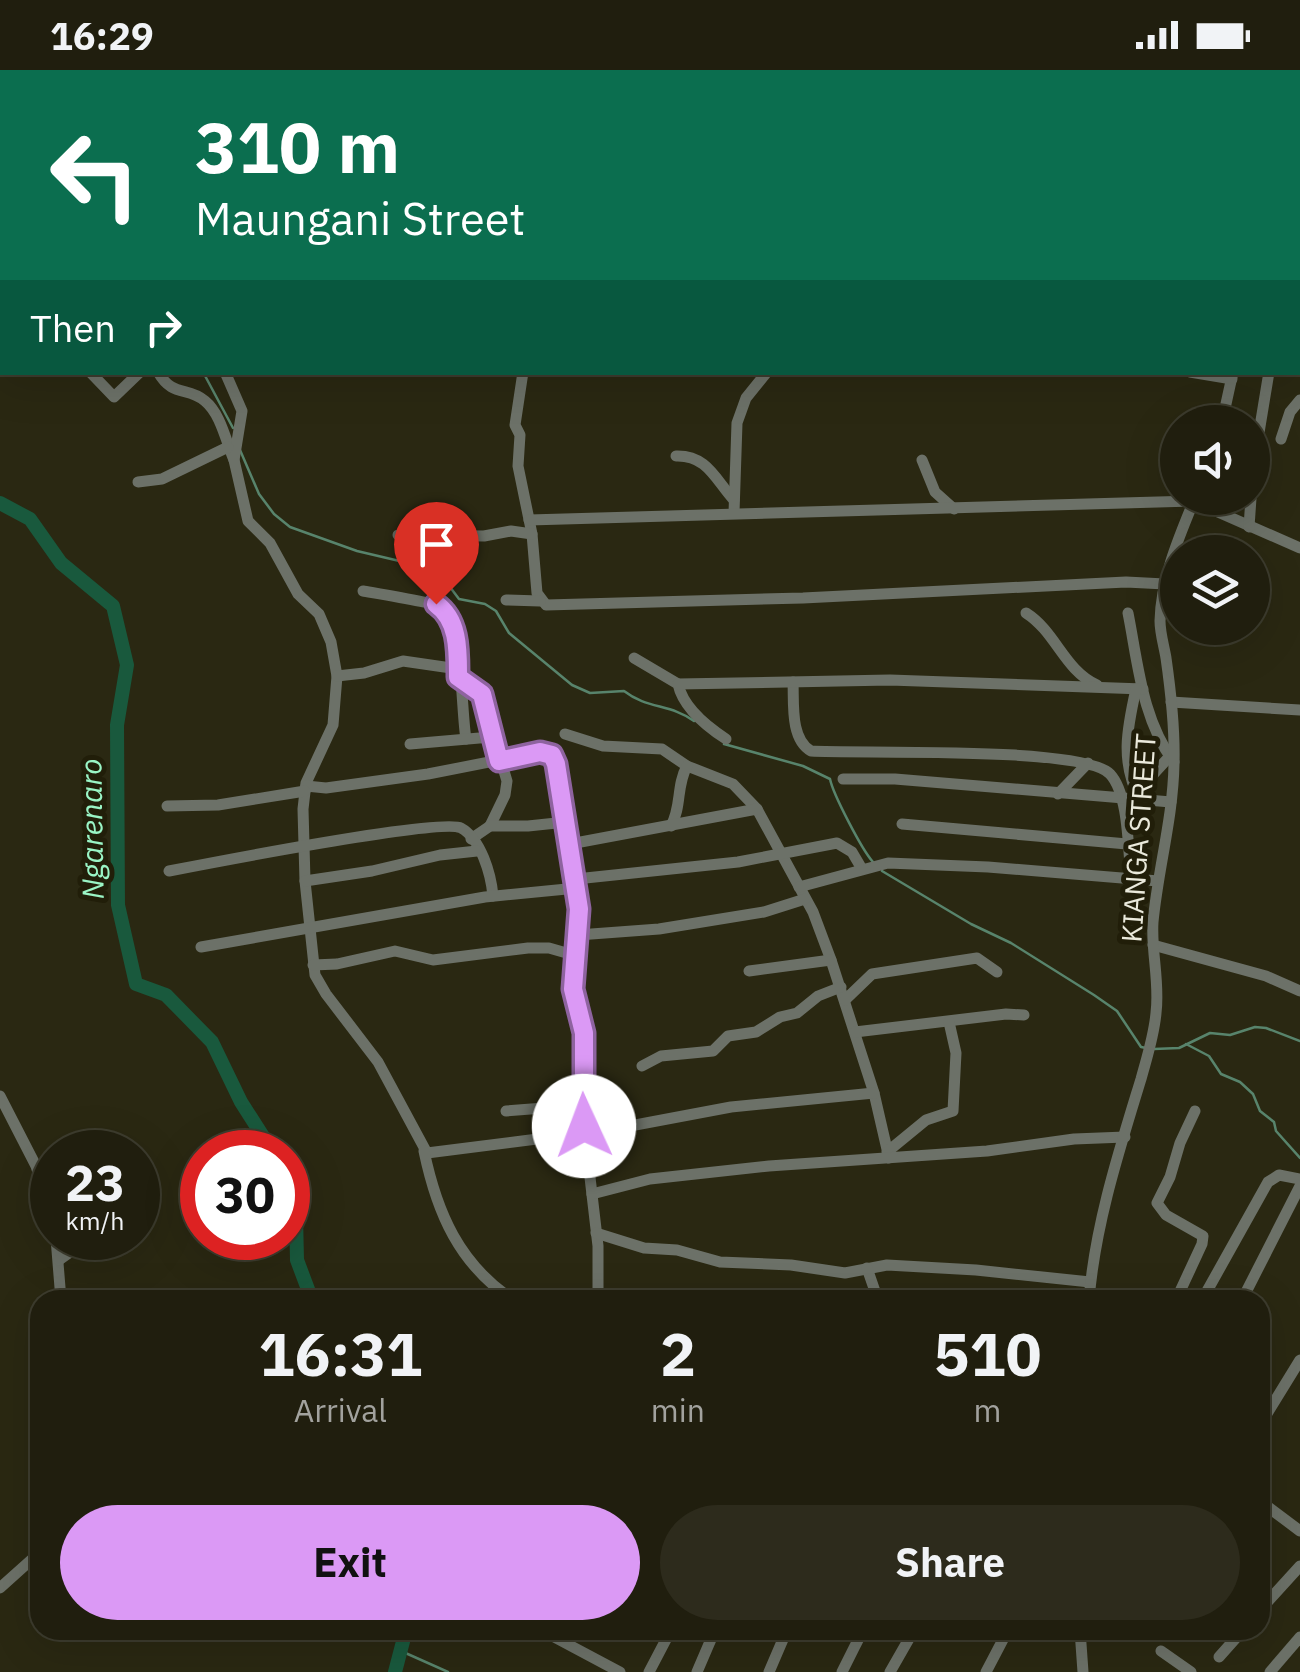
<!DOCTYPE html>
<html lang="en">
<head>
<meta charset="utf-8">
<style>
	:root { --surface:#201e0e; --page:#2d2b1c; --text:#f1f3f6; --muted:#a2a29e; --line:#3d3c2e; --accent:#db99f5 }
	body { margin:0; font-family:"IBM Plex Sans",sans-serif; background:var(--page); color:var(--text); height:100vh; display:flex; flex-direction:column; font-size:38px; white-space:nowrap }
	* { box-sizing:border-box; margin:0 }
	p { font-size:32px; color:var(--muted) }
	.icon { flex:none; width:55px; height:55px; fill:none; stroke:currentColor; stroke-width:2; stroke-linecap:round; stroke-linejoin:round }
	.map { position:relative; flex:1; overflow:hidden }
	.drawer { position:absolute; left:30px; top:1220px; width:1240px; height:350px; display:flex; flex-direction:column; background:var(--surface); border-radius:30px; box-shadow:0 10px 40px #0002,0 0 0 2px var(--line) }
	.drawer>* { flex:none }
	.hud { position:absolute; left:0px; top:0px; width:1300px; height:305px; box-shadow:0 10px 40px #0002,0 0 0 2px var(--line); background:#0b6e4f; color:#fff; overflow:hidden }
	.buttons { position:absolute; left:1160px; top:335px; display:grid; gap:20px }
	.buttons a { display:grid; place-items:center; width:110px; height:110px; border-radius:50%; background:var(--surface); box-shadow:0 10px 40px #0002,0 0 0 2px var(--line); font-size:50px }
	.speed { position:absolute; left:30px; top:1060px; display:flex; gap:20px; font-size:50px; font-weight:700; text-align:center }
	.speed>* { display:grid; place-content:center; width:130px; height:130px; border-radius:50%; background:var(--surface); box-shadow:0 10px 40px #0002,0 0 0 2px var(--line); line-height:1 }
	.speed small { font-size:25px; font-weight:400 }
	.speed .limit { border:15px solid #d22; background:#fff; color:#111 }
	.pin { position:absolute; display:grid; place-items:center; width:85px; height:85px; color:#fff; margin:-102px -42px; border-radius:50% 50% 50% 0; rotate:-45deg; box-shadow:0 0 10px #0007 }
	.pin .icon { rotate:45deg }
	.me { position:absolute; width:110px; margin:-55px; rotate:358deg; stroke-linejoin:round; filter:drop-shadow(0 0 8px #0008) }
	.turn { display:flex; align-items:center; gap:35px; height:210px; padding:0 30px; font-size:45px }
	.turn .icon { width:130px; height:130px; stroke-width:2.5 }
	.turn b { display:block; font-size:70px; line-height:85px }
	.then { display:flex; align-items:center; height:95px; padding:0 30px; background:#0003; gap:20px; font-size:38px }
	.eta { display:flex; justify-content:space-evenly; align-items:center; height:170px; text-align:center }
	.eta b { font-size:60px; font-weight:800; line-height:70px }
	.button { display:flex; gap:20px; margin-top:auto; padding:20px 30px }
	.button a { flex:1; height:115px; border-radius:60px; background:var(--accent); color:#111; font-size:40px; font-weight:800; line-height:115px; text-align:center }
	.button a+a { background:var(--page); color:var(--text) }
	.status { display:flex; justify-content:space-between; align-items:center; height:70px; padding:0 50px; background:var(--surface); direction:ltr }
	.status svg { height:28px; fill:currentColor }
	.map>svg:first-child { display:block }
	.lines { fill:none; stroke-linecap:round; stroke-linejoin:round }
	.stream { stroke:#58846c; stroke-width:2.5 }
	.river { stroke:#19593d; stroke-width:14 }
	.minor { stroke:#6c7168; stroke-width:11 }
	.route-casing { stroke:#8e639f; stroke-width:25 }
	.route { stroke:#db99f5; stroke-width:18 }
	.labels { text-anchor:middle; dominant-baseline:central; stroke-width:10; stroke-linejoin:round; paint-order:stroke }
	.street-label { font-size:28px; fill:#eae9db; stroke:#211e09 }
	.water-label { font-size:30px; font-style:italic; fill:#9af5c6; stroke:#211e09 }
</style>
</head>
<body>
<div class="status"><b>16:29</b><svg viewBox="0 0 49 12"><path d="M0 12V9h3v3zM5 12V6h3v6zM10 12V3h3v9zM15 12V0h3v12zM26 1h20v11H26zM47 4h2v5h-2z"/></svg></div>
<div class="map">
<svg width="1300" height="1602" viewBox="0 0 1300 1602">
	<rect width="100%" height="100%" fill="#2a2812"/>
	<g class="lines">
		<!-- stream -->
		<g class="stream">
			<polyline points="83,0 85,2"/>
			<polyline points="203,302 233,358"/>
			<path d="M240,380L259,424L274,444L290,457L357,481L425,497L450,517L459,529L485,534L496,541L509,563L572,615L590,623L624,621C647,639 671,634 694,651"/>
			<path d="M724,674L803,696L830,709C833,724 862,780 873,792"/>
			<polyline points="882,801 971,854 1011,873 1094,925 1117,941 1141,977 1146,978"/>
			<polyline points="1186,974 1209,986 1221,1004 1240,1012 1253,1024 1260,1041 1274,1052 1276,1061 1300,1088"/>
			<polyline points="1154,979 1179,978 1210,963 1230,965 1255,957 1266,958 1300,971"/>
			<polyline points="401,1581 448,1602"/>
		</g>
		<!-- river -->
		<g class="river">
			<polyline points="0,433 30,449 61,493 113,536 127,595 117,655 118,835 136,914 166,925 212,972 241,1032 273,1082"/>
			<polyline points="288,1118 296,1145 297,1190 312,1230"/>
			<polyline points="395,1602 406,1560"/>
		</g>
		<!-- minor -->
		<g class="minor">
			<polyline points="972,0 977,2"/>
			<polyline points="1168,0 1173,2"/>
			<polyline points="1274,0 1280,2"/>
			<polyline points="221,2 221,0"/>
			<polyline points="370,2 370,0"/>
			<polyline points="404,2 405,0"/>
			<polyline points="580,2 581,0"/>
			<polyline points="619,2 620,0"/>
			<polyline points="678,2 678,0"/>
			<polyline points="1298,10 1300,11"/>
			<polyline points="1298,47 1300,32"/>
			<polyline points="0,240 2,240"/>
			<polyline points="90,302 114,327 140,302"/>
			<path d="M158,302C173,328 187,316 205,331C221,344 226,372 234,390"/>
			<polyline points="225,302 242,341 234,390 248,451 270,473 298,524 319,544 331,572 337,606 333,655 306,713 303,739 305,811 315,905 326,924 378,992 427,1083 584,1063"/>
			<polyline points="523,302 515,355 520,365 518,396 532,464 537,523 546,535 803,528 1126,512 1165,514"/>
			<polyline points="1190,302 1232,309"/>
			<polyline points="1222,352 1233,302"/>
			<polyline points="1281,369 1290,342 1300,330"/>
			<path d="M676,386C707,385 715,409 734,430"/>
			<polyline points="922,390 935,422 954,439"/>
			<polyline points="1252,405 1269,302"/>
			<polyline points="138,412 162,409 228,377"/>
			<polyline points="734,443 737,353 746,328 767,302"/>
			<polyline points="529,450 1193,431 1300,478"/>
			<polyline points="1249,457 1251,428"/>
			<polyline points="398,465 484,466 511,461 532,464"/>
			<path d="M363,521C374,523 436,533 441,537C463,553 461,640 466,669"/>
			<polyline points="506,530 540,531"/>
			<path d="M1026,543C1056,562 1064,600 1097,615"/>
			<path d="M1128,543C1138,593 1142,650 1174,692"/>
			<path d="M634,588L678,614C683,637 706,656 726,669"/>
			<polyline points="337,606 364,603 403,591 458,599"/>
			<polyline points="458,607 481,625 507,711 505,725 490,756"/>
			<path d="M793,612C794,633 790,669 811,681C861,684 1084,676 1110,704C1129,724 1128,781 1131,808"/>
			<polyline points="678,614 890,610 1143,619"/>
			<path d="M1136,619C1127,659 1120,692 1140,730"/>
			<polyline points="1171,632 1300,640"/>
			<polyline points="565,664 603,676 662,679 687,696 733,714 757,739 813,842 831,890 874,1023 889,1088"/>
			<polyline points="410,674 491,667"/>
			<polyline points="843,709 895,709 1171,732"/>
			<polyline points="306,716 326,718 428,704 540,682 552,685 555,689 579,839 573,919 584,963 584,1056 598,1176 598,1230"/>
			<polyline points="1136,723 1170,686"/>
			<polyline points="1058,724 1088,693"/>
			<polyline points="167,736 218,735 305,721"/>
			<polyline points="902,754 1127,774"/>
			<path d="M671,756C682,736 676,716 687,696"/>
			<polyline points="471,769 490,756 528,756 566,752"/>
			<polyline points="570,774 757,739"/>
			<path d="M169,801C205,794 442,748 461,758C481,769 491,804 493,826"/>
			<polyline points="576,809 738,792 837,773 852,782 862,799"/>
			<polyline points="305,811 372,801 440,785 477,781"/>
			<polyline points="799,817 888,793 988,797 1158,811"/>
			<polyline points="578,865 659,859 764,842 805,829"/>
			<polyline points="1153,875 1266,906 1300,921"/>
			<polyline points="201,877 485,827 577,818"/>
			<polyline points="313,895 337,894 395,881 433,890 528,878 549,878 577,886"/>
			<polyline points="749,901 831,890"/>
			<polyline points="845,930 872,904 977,888 997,902"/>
			<polyline points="855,962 1006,944 1024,945"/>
			<polyline points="642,996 661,986 713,981 728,966 756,962 780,947 797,943 818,926 841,917"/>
			<polyline points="0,1026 36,1096 52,1145"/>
			<polyline points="506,1041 583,1035"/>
			<polyline points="584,1056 630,1056 731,1037 874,1023"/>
			<path d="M424,1081C437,1143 459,1194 513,1230"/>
			<polyline points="887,1082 926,1050 953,1041 956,983 949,952"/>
			<polyline points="592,1124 650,1109 769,1096 987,1081 1074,1069 1125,1067"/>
			<polyline points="596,1163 644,1178 677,1180 720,1192 791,1195 845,1203 887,1195 976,1200 1090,1212"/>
			<polyline points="56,1168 61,1230"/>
			<polyline points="59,1190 90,1168"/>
			<polyline points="867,1198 878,1230"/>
			<path d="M1089,1230C1095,1155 1119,1081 1141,1009C1147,987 1154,966 1156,943C1160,912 1151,882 1153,852C1158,799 1173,748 1174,694C1175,659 1171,623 1166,588C1164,576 1160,563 1160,551C1161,508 1179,467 1195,428"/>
			<polyline points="1176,1230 1202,1174 1203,1166 1166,1145 1157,1133 1170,1107 1180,1073 1195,1041"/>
			<polyline points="1202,1230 1268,1112 1279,1105 1300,1109"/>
			<polyline points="1242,1230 1300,1116"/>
			<polyline points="1260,1355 1300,1290"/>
			<polyline points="1260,1431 1300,1461"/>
			<polyline points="0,1518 40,1482"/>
			<polyline points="1260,1540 1300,1496"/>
			<polyline points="541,1560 620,1602"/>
			<polyline points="1080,1560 1083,1602"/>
			<polyline points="1161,1581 1191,1602"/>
			<polyline points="1219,1587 1243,1560"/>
			<polyline points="649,1602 671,1560"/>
			<polyline points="697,1602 715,1560"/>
			<polyline points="769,1602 787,1560"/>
			<polyline points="842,1602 863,1560"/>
			<polyline points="890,1602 914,1560"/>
			<polyline points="986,1602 1008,1560"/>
			<polyline points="1270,1602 1300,1567"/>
		</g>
	</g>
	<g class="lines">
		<defs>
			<path id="route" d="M436,534C459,550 458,581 458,607L482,624L499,691L540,682L552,685L556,694L579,839L573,919L584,963V1056"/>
		</defs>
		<!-- route casing -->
		<use href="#route" class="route-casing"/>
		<!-- route -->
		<use href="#route" class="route"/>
	</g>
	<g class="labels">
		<!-- street labels -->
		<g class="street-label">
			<text transform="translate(1138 768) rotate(-86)">KIANGA STREET</text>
		</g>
		<!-- water labels -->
		<g class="water-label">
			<text transform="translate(91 759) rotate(-91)">Ngarenaro</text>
		</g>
	</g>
</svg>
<div class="buttons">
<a><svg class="icon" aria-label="sound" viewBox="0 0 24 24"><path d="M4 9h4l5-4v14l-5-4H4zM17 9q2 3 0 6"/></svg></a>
<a><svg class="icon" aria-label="layers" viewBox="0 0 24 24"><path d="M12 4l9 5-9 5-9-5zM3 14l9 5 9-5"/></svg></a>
</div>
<div class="speed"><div>23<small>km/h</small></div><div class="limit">30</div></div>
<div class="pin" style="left:436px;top:534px;background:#d93025"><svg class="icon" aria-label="arrive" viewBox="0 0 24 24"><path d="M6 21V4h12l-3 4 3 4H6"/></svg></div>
<svg class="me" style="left:584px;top:1056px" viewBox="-20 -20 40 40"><circle r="19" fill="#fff"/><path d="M0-13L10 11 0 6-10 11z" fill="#db99f5"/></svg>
<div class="hud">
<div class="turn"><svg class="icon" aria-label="left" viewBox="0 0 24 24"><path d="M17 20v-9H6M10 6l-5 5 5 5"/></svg><div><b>310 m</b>Maungani Street</div></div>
<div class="then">Then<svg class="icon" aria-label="right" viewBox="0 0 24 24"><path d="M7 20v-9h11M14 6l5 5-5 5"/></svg></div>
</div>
<section class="drawer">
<div class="eta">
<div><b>16:31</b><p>Arrival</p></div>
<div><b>2</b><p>min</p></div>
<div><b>510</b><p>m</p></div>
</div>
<div class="button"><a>Exit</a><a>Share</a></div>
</section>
</div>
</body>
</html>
